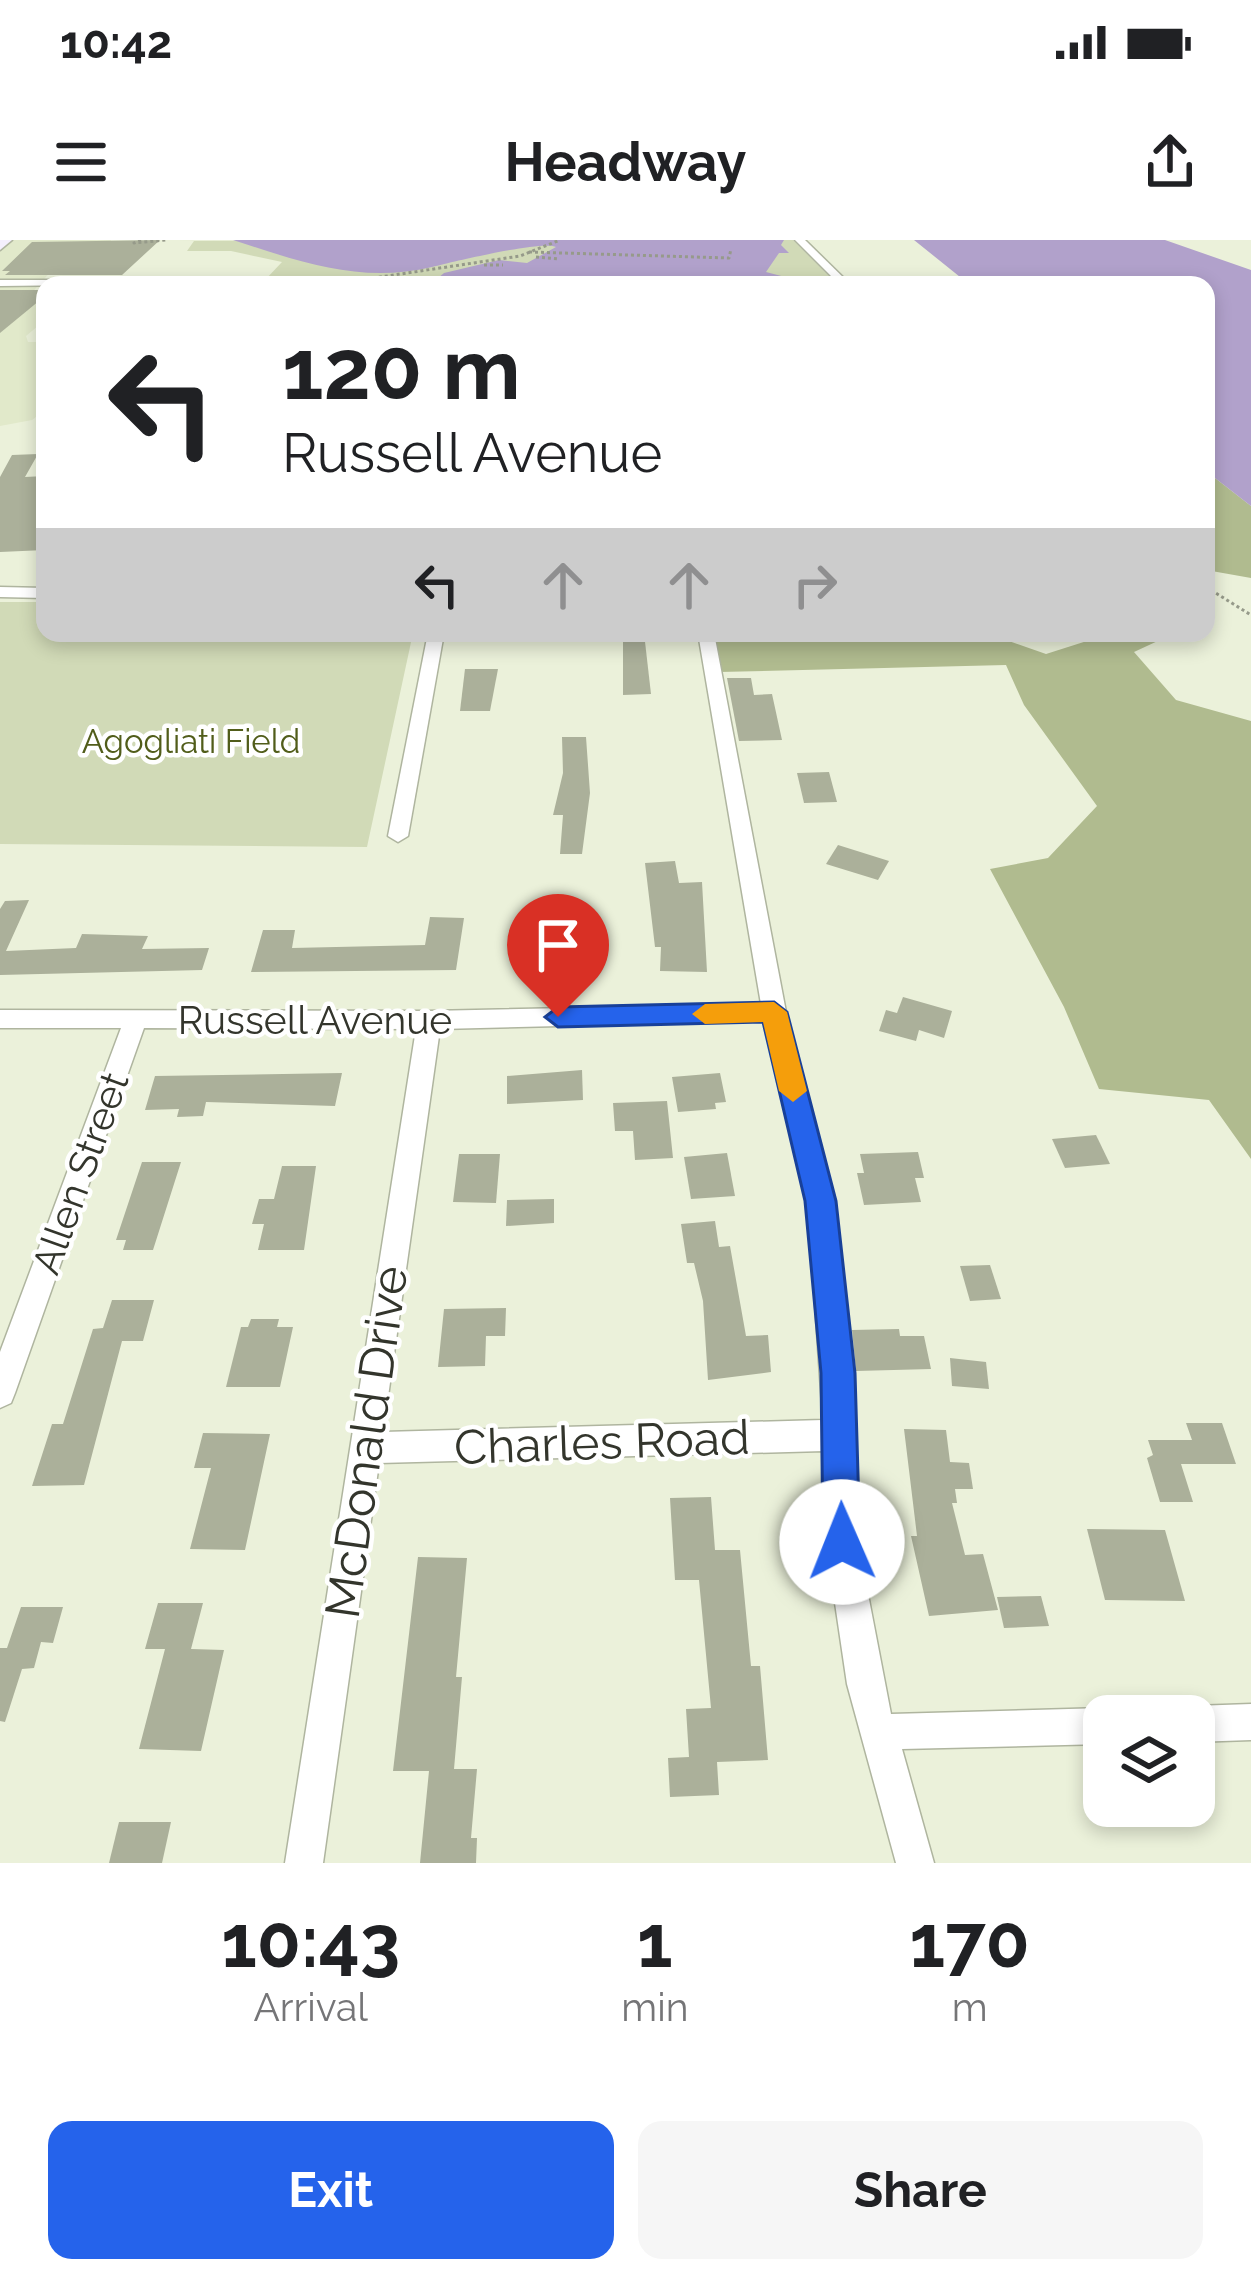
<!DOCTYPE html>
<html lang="en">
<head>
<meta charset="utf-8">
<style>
	:root { --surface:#fff; --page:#f6f6f6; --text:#202124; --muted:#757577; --accent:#2563eb }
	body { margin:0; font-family:Raleway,sans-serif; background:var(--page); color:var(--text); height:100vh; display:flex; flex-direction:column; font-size:45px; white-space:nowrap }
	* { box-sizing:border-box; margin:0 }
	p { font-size:39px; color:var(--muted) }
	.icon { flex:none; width:66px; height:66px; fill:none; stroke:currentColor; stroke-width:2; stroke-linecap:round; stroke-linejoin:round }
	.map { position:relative; height:1623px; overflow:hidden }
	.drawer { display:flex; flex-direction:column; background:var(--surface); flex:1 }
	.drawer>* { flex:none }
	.hud { position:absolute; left:36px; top:36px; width:1179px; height:366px; border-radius:24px; box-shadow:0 6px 18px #0003; background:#fff; color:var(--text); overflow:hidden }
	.fabs { position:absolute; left:1083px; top:1455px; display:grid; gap:24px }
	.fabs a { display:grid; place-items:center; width:132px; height:132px; border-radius:24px; background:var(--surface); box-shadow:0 6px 18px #0003; font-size:60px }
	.pin { position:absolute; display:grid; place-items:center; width:102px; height:102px; color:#fff; margin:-123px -51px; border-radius:50% 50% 50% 0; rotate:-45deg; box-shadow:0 0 12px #0007 }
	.pin .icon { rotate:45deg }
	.me { position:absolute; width:132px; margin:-66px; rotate:359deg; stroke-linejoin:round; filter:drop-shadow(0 0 9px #0008) }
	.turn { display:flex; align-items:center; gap:42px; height:252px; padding:0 48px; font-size:54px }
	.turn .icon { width:156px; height:156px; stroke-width:2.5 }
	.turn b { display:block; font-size:84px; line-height:102px }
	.lanes { display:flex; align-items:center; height:114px; padding:0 48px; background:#0003; justify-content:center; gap:60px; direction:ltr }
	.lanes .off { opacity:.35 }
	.eta { display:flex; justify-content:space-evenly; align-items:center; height:204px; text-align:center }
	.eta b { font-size:72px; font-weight:700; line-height:84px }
	.cta { display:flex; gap:24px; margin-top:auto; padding:24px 48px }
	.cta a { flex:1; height:138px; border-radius:24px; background:var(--accent); color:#fff; font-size:48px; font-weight:700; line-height:138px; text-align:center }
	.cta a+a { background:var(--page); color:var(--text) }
	.status { display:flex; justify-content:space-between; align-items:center; height:84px; padding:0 60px; background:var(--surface); direction:ltr }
	.status svg { height:33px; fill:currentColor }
	header { display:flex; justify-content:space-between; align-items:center; height:156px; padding:0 48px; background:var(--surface); font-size:54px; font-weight:700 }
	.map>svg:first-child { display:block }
	.built { fill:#e1e9ca }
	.green { fill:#d1dab7 }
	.forest { fill:#b0bb8f }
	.water { fill:#b1a1cb }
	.building { fill:#abb09a }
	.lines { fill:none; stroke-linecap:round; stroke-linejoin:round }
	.street-casing { stroke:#afb59f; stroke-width:3 }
	.secondary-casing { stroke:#afb59f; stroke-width:3 }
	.path { stroke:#969a8a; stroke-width:3; stroke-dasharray:3 3; stroke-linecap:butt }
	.street { fill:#fff; fill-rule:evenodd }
	.secondary { fill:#f4effc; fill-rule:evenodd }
	.route { fill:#2563eb; stroke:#184099; stroke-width:3 }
	.slow { fill:#f59e0b }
	.labels { text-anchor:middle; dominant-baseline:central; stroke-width:9; stroke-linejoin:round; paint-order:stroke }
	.far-park-label { font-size:33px; fill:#515d1a; stroke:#fff }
	.street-label { font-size:39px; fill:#33352c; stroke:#fff }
	.near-street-label { font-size:48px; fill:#33352c; stroke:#fff }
</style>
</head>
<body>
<div class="status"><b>10:42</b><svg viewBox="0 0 49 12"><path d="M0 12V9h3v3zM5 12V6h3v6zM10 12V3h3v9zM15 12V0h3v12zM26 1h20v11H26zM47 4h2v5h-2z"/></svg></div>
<header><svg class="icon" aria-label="menu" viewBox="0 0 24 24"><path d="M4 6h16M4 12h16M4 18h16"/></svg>Headway<svg class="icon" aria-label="share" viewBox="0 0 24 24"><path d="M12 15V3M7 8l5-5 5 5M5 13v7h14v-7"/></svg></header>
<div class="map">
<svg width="1251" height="1623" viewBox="0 0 1251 1623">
	<rect width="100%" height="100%" fill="#ebf1da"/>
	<!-- built -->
	<polygon class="built" points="0,0 111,0 104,10 54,28 26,59 45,62 45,80 26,96 28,102 45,102 45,170 32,180 0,186"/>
	<!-- green -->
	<g class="green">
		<polygon points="793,0 838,45 240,45 265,40 282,22 231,11 187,11 194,1 171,1"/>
		<polygon points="0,362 45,362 45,393 413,393 367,607 0,604"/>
	</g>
	<!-- forest -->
	<g class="forest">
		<polygon points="1206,231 1251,266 1251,338 1206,330"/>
		<polygon points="715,393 989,394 1046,414 1112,393 1175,393 1134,412 1176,460 1251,481 1251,919 1209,860 1099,849 1064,767 990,629 1048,618 1097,566 1024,465 1006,425 719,432"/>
	</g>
	<!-- water -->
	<g class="water">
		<path d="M233,0H784L781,5L789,13H779L766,32L808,43L362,45L431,44L444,33L499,20L527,23L556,7C543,0 452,22 432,27C361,44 301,22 233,0Z"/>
		<polygon points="914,0 1165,0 1251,30 1251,266 1206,231 1206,45 970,45"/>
	</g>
	<!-- building -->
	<g class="building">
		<polygon points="160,0 122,35 5,35 10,31 2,31 32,2"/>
		<polygon points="0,50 45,50 45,56 0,93"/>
		<polygon points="38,214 25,237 45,236 45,310 0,312 0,237 12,215"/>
		<polygon points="623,393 644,393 651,454 623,455"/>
		<polygon points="465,429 498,429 490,471 460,471"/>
		<polygon points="727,438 751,438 754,455 772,454 782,500 739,501"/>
		<polygon points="562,497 586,497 590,553 582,614 560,614 563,575 553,575 563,533"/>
		<polygon points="829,532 837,562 804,563 797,533"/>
		<polygon points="838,605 889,621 878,640 826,624"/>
		<polygon points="675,621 679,643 702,642 707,732 660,731 661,707 655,707 645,623"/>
		<polygon points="29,660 6,711 76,708 82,694 148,696 142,709 209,708 202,730 0,735 0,669 5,661"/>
		<polygon points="430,677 464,678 456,730 251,732 263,690 295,690 292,708 425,705"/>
		<polygon points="575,695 575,700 585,700 586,725 546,726 546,696"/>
		<polygon points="903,757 952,771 944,798 919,790 916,801 879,791 886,770 897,773"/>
		<polygon points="582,830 583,860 507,864 507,836"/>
		<polygon points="342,833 335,866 206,862 203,876 177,877 179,869 145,870 155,836"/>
		<polygon points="720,833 726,862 715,863 716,869 678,872 672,837"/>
		<polygon points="667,861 673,918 635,920 633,891 615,891 613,863"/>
		<polygon points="1096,895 1110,924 1065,928 1052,899"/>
		<polygon points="918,912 924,938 915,938 921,962 864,965 857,933 864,933 860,914"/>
		<polygon points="727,913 735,956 691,959 684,917"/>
		<polygon points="459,914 500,914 496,963 453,962"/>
		<polygon points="142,922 181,922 153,1010 123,1010 126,1000 116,1000"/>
		<polygon points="282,926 316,926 304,1010 258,1010 264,984 252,984 259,959 274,959"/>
		<polygon points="554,959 554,983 506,986 507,960"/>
		<polygon points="715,981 719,1007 730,1006 746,1096 768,1095 771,1132 708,1140 703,1061 694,1023 687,1023 681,984"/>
		<polygon points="990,1025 1001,1059 970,1061 960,1026"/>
		<polygon points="112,1060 154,1060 143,1101 122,1101 84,1245 32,1246 52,1184 63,1184 93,1089 103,1088"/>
		<polygon points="506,1068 505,1096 486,1096 485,1126 438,1127 444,1069"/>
		<polygon points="251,1079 279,1079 277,1087 293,1087 280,1147 226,1147 241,1087 248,1087"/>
		<polygon points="899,1089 900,1096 924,1096 931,1129 856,1131 852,1090"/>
		<polygon points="950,1118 986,1122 989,1149 952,1146"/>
		<polygon points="1186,1183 1222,1183 1236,1224 1181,1224 1193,1262 1160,1262 1147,1218 1153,1215 1148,1200 1192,1200"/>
		<polygon points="904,1189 946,1190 950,1222 969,1223 973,1249 955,1249 957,1263 952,1263 965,1315 983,1314 998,1370 929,1376 911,1296 917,1296"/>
		<polygon points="203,1193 270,1194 245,1310 190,1309 211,1228 194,1228"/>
		<polygon points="711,1257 715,1310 740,1310 751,1426 760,1426 768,1520 717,1522 719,1555 670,1557 668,1518 689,1517 686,1469 711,1468 699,1340 675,1340 670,1258"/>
		<polygon points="1087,1289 1165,1290 1185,1361 1105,1360"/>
		<polygon points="418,1317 467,1318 456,1437 462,1437 454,1529 477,1529 471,1598 477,1598 476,1623 420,1623 429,1531 393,1531"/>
		<polygon points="1041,1356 1049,1386 1004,1388 997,1357"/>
		<polygon points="158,1363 203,1363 191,1409 224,1410 201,1511 139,1509 165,1409 145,1409"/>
		<polygon points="21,1367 63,1367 53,1403 41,1402 34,1428 22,1429 5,1482 0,1481 0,1408 7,1408"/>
		<polygon points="119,1582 171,1582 162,1623 109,1623"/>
	</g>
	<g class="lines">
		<defs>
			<g id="street">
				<polygon points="795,0 805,0 851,45 840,45"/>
				<polygon points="0,40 243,40 248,43 0,46"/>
				<polygon points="0,347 45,348 45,358 0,357"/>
				<polygon points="428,393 444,393 408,596 398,602 388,596"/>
				<path d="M698,393H714L786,772L834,961L852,1133L858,1302L891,1474L1104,1468L1118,1476H1104V1504L902,1509L934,1623H896L847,1444L826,1302L824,1211L379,1223L323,1623H285L416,789L144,788L15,1153L11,1163L0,1168V1112L121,788H0V770L429,771L761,764ZM764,781L808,961L823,1180L383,1192L440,789Z"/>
				<polygon points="1251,1464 1251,1500 1194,1502 1194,1476 1179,1476 1194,1466"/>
			</g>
			<polygon id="secondary" points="0,0 12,0 0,10"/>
		</defs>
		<!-- street casing -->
		<use href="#street" class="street-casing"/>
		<!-- secondary casing -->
		<use href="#secondary" class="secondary-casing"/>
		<!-- path -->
		<g class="path">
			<polyline points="141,0 134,3 166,0"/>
			<polyline points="529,12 729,18 731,9"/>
			<polyline points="536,17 559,19"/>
			<polyline points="484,25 503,25"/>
			<polyline points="367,39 520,16 560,0"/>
			<polyline points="1206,347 1251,375"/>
		</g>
		<!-- street -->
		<use href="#street" class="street"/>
		<!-- secondary -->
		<use href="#secondary" class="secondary"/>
	</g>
	<!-- route -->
	<polygon class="route" points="774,762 787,772 836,961 855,1133 860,1302 855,1315 842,1320 829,1315 823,1302 821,1133 805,961 763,782 558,787 545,777 558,767"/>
	<!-- slow -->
	<polygon class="slow" points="774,762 787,772 807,851 793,862 779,851 763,782 705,784 692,774 705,764"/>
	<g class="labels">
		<!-- far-park labels -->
		<g class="far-park-label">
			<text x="191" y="501">Agogliati Field</text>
		</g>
		<!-- street labels -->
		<g class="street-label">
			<text x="315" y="780">Russell Avenue</text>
			<text transform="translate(80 933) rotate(-70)">Allen Street</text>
		</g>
		<!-- near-street labels -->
		<g class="near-street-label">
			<text transform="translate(366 1202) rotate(-82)">McDonald Drive</text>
			<text transform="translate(602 1202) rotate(-2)">Charles Road</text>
		</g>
	</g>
</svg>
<div class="fabs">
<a><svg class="icon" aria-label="layers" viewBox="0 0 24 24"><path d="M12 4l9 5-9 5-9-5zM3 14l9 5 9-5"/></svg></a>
</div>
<div class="pin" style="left:558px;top:777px;background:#d93025"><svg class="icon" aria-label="arrive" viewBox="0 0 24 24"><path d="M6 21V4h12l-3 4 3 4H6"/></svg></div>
<svg class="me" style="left:842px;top:1302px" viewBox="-20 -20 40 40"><circle r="19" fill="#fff"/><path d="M0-13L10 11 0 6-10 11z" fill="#2563eb"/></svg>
<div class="hud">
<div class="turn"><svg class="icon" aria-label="left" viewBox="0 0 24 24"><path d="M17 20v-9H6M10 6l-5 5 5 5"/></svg><div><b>120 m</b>Russell Avenue</div></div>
<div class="lanes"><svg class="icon" aria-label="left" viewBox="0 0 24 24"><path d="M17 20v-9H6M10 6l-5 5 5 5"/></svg><svg class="icon off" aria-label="ahead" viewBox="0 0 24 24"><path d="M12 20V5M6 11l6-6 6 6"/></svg><svg class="icon off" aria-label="ahead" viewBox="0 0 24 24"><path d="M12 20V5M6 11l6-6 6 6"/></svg><svg class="icon off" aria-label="right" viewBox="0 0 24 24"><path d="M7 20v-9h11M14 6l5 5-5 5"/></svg></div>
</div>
</div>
<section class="drawer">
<div class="eta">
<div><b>10:43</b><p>Arrival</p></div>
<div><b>1</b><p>min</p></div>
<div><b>170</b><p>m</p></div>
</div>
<div class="cta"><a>Exit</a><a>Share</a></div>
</section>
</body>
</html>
